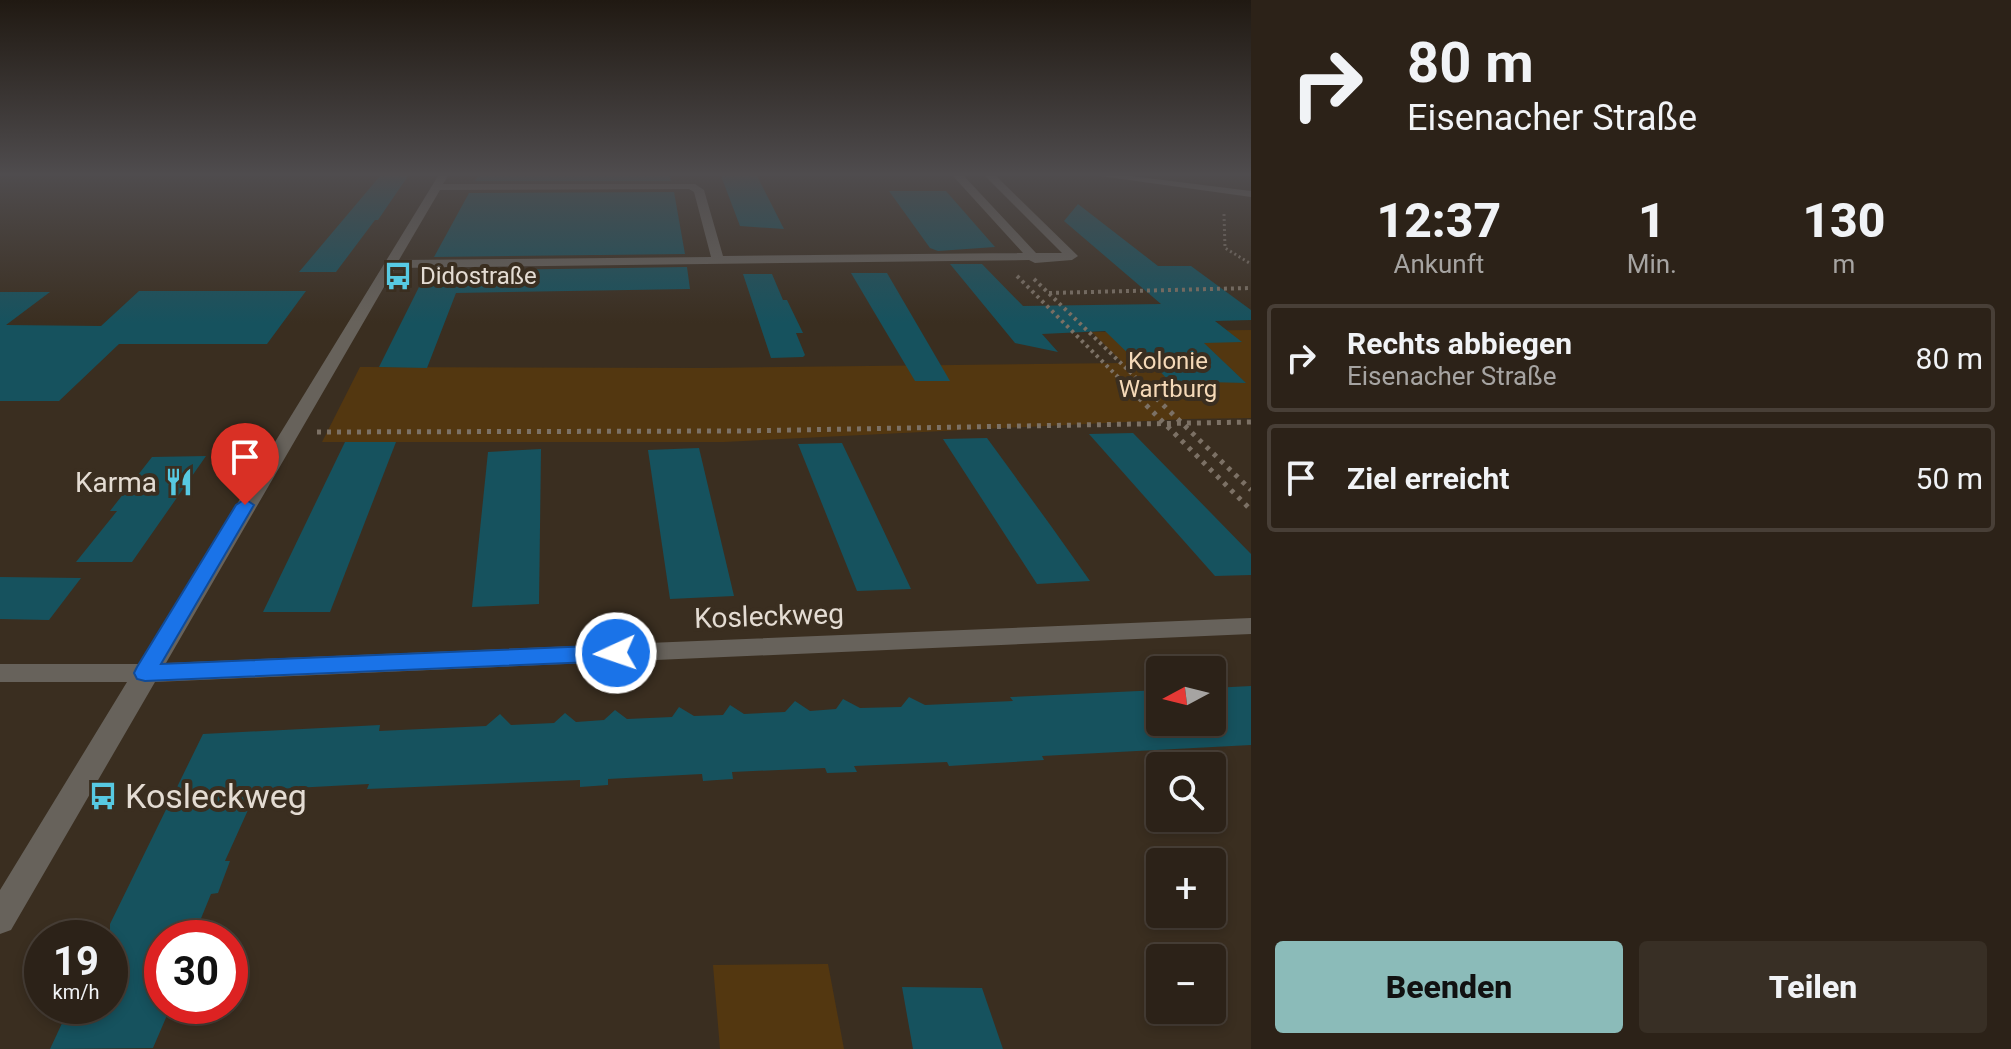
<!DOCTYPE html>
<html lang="de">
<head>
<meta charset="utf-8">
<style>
	:root { --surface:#2c2218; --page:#382f25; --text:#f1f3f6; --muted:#a6a4a2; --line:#483f37; --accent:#8bbbb9 }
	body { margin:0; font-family:Roboto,sans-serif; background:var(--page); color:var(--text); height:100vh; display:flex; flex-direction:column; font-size:30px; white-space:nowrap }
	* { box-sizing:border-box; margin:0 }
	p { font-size:26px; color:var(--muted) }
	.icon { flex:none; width:44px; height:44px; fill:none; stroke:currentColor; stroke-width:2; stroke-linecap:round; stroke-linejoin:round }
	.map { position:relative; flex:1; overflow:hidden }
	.panel { display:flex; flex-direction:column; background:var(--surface); width:760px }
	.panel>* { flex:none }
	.banner { background:#2c2218; color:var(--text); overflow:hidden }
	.needle { width:52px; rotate:263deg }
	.controls { position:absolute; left:1146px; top:656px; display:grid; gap:16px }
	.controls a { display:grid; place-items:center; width:80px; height:80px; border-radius:8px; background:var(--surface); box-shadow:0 4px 12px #0003,0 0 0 2px var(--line); font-size:40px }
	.speed { position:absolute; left:24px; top:920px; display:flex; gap:16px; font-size:40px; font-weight:700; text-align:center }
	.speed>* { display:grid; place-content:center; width:104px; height:104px; border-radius:50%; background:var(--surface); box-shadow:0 4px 12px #0003,0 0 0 2px var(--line); line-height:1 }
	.speed small { font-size:20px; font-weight:400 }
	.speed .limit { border:12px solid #d22; background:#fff; color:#111 }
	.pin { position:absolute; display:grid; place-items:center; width:68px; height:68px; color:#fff; margin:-82px -34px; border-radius:50% 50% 50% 0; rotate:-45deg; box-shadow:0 0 8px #0007 }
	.pin .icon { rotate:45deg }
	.me { position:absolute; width:88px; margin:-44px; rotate:267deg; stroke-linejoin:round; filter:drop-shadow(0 0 6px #0008) }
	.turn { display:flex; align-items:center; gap:28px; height:168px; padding:0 24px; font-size:36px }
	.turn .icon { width:104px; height:104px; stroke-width:2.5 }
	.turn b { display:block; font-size:56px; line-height:68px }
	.eta { display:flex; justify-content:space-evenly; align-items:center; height:136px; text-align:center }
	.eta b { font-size:48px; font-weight:800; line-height:56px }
	.button { display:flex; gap:16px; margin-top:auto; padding:16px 24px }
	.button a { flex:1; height:92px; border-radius:8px; background:var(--accent); color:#111; font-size:32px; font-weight:800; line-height:92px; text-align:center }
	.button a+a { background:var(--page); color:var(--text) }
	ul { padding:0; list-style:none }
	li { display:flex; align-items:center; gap:24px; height:108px; margin:0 16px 12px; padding:0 8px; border:4px solid var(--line); border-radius:8px }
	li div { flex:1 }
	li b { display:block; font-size:30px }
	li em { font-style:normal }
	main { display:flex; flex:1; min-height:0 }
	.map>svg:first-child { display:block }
	.green { fill:#533710 }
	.building { fill:#16525e }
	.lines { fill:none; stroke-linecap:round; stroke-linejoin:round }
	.path-far2 { stroke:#7c7165; stroke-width:3; stroke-dasharray:2 3; stroke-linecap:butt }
	.path-far1 { stroke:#7c7165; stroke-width:4; stroke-dasharray:3 4; stroke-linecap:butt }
	.path { stroke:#7c7165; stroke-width:5; stroke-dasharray:4 6; stroke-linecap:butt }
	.minor { fill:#67625b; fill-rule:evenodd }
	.route { fill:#1a73e8; stroke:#114b97; stroke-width:2 }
	.labels { text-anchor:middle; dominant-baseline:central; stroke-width:8; stroke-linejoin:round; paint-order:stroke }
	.far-poi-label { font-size:24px; fill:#e4dcd3; stroke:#3a2e20; text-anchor:start }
	.far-park-label { font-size:24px; fill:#f5d9b8; stroke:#3a2e20 }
	.poi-label { font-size:28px; fill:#e4dcd3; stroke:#3a2e20; text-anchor:end }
	.street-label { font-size:28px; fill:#e4dcd3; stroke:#3a2e20 }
	.near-poi-label { font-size:34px; fill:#e4dcd3; stroke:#3a2e20; text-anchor:start }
</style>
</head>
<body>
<main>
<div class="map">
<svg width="1251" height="1049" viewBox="0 0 1251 1049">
	<rect width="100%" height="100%" fill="#3a2e20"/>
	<!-- green -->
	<g class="green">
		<polygon points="1251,330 1251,418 1186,419 724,442 322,442 360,367 706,368 1123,363 1092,332"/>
		<polygon points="828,964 844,1049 720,1049 713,965"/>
	</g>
	<!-- building -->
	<g class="building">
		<polygon points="380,176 408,176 378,220 375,220 336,272 299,272"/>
		<polygon points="478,176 670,176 671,181 475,181"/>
		<polygon points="721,176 757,176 784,229 740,226"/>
		<polygon points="889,191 946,191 995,247 938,251 930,248"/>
		<polygon points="674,192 685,254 434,257 469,193"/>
		<polygon points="1078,204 1158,266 1191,266 1251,310 1251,320 1215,321 1242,342 1204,343 1246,383 1169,381 1153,364 1139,364 1105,331 1042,334 1058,352 1015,343 950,264 982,264 1023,306 1161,304 1064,221"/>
		<polygon points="687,267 690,289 456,293 427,368 379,367 427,271"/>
		<polygon points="851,273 887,273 950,381 915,381"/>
		<polygon points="743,274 772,274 783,300 787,300 803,333 796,333 805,355 803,357 771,358"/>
		<polygon points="139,291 306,291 267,344 119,344 59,401 0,401 0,292 50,292 6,325 101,326"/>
		<polygon points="1133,433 1251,554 1251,575 1215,576 1089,434"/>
		<polygon points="987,438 1051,526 1090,581 1037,584 943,439"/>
		<polygon points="345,442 396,442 330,612 263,612"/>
		<polygon points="842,443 862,485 911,589 857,591 798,444"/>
		<polygon points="699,448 734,596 670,599 648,450"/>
		<polygon points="541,449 539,604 472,607 488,452"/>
		<polygon points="206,456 132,562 76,562 117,511 110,511 152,457"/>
		<polygon points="0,577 81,578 49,620 0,619"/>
		<polygon points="1251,686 1251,745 1042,756 1044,760 949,766 947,762 854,766 857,772 827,773 825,768 732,772 733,779 717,780 703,781 702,774 608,779 608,785 580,787 580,780 367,789 369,784 257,790 225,861 230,861 218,893 211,894 193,938 162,938 162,1006 171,1006 153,1048 50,1049 64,1019 70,1018 75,1006 110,1006 110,924 203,734 380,725 379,731 486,726 500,714 511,725 554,723 565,713 576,722 604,720 615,710 627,719 672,717 679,707 694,716 723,715 730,705 744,714 785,712 795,701 810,711 836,709 843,699 860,708 901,707 909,697 925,705 1013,701 1010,697 1160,690 1160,722 1212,722 1212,688"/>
		<polygon points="902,987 982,988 1003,1049 913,1049"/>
	</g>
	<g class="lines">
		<!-- path-far2 -->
		<polyline class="path-far2" points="1224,214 1225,248 1251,264"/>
		<!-- path-far1 -->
		<g class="path-far1">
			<polyline points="1017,276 1141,400"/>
			<polyline points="1034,279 1159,400"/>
			<polyline points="1049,293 1251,288"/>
		</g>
		<!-- path -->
		<g class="path">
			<polyline points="1139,398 1251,510"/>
			<polyline points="1156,398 1251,490"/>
			<polyline points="317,432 737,431 1251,422"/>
		</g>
		<!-- minor -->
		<g class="minor">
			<path d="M438,176H448L443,184H695L704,190L723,256L1023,253L953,176H964L1036,253H1062L985,176H996L1078,256L1072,260L1035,263L1029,260L395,268L166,663L1251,618V634L155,682L11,930L0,934V890L127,682H0V664H139ZM689,189L694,192L711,257L399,260L440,190Z"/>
			<polygon points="1100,176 1131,176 1251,191 1251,197"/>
		</g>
	</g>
	<!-- sky -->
	<linearGradient id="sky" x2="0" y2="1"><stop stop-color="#201912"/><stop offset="0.54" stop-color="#4f4c4e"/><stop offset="1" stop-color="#4f4c4e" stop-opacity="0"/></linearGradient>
	<rect width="1251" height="323" fill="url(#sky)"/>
	<!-- route -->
	<polygon class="route" points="245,499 254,505 161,664 616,645 623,647 627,653 623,658 616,661 145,681 137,679 134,673 137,667 236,505"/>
	<!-- icons -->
	<defs>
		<symbol id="bus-bare" viewBox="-9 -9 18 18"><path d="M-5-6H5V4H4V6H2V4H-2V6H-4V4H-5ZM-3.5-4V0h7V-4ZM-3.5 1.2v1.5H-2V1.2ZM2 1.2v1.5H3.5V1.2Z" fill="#57c9e2" stroke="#3a2e20" stroke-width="2.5" paint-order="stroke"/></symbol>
		<symbol id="restaurant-bare" viewBox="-9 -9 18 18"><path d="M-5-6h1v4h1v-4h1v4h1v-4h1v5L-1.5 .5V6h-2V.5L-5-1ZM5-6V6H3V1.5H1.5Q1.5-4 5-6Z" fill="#57c9e2" stroke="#3a2e20" stroke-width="2.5" paint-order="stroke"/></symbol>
	</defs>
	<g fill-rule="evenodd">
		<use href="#bus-bare" x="378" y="256" width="40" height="40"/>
		<use href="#restaurant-bare" x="159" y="462" width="40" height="40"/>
		<use href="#bus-bare" x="83" y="776" width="40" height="40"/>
	</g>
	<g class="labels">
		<!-- far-poi labels -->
		<g class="far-poi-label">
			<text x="420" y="276">Didostraße</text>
		</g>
		<!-- far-park labels -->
		<g class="far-park-label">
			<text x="1168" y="361">Kolonie<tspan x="1168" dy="28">Wartburg</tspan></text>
		</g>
		<!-- poi labels -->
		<g class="poi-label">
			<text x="157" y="482">Karma</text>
		</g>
		<!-- street labels -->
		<g class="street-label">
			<text transform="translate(769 616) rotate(-2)">Kosleckweg</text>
		</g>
		<!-- near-poi labels -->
		<g class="near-poi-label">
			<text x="125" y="796">Kosleckweg</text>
		</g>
	</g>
</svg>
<div class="controls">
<a><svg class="needle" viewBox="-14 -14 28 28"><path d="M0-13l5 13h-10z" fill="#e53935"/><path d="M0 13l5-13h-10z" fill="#a6a4a2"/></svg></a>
<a><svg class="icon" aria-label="search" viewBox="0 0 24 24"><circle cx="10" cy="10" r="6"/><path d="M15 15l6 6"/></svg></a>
<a>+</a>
<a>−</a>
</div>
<div class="speed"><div>19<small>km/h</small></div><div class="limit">30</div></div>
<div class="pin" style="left:245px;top:505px;background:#d93025"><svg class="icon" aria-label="arrive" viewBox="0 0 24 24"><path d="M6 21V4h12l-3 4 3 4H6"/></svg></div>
<svg class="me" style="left:616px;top:653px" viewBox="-20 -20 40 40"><circle r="17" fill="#1a73e8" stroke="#fff" stroke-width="3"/><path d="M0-11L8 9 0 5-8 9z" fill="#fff"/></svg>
</div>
<section class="panel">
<div class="banner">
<div class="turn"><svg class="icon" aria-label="right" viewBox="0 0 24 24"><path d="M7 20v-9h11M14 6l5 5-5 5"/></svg><div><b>80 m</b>Eisenacher Straße</div></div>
</div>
<div class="eta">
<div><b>12:37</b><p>Ankunft</p></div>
<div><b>1</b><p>Min.</p></div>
<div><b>130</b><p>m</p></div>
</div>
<ul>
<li><svg class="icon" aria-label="right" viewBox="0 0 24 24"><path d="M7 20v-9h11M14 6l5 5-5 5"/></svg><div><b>Rechts abbiegen</b><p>Eisenacher Straße</p></div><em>80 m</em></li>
<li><svg class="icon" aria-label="arrive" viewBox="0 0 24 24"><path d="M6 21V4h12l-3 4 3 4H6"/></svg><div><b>Ziel erreicht</b></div><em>50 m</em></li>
</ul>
<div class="button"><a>Beenden</a><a>Teilen</a></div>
</section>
</main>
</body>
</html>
